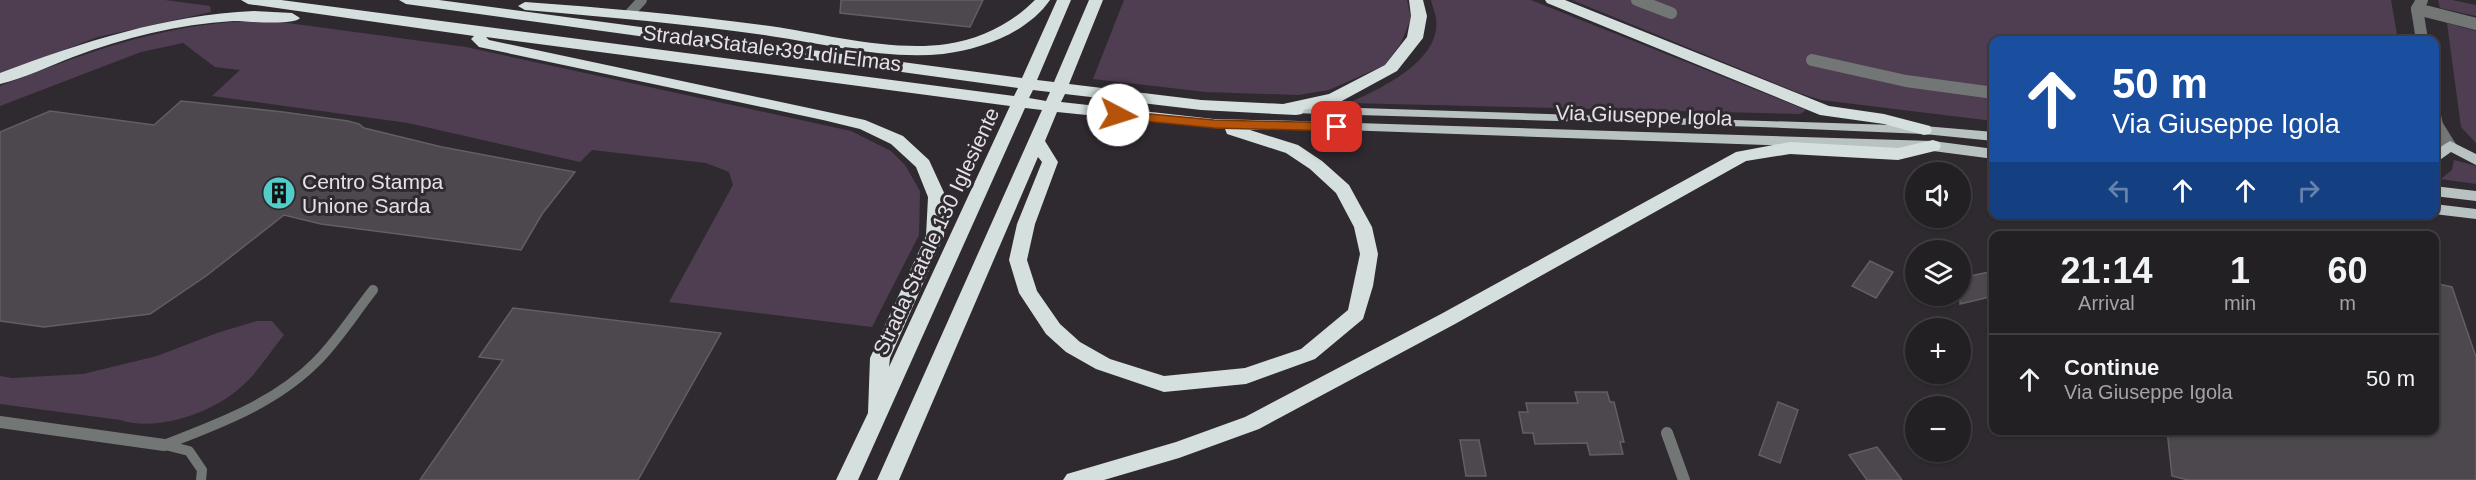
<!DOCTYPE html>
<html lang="en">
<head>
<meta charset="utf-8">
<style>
	:root { --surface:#232024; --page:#2b282c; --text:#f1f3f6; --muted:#a3a3a6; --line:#403e41 }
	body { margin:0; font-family:Arial,sans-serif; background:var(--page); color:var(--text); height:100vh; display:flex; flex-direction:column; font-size:22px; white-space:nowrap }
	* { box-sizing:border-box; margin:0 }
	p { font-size:20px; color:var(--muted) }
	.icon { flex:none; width:33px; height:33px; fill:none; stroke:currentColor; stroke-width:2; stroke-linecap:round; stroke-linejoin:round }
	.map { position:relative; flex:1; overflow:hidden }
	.side { position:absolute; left:1989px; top:231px; width:450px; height:204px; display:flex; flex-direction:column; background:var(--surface); border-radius:12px; box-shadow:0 2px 4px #0004,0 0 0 2px var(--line) }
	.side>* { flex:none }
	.top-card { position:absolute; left:1989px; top:36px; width:450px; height:183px; border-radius:12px; box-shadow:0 2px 4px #0004,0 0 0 2px var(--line); background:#1a4fa0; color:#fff; overflow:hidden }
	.buttons { position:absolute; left:1905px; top:162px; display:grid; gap:12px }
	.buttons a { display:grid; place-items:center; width:66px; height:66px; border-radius:50%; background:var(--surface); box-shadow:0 2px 4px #0004,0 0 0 2px var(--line); font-size:30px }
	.pin { position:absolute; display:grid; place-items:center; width:51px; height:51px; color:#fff; margin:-26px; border-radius:12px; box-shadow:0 3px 9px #0006 }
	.me { position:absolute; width:66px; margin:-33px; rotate:95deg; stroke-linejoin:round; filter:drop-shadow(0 0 4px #0008) }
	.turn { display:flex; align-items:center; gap:21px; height:126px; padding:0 24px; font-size:27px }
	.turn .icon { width:78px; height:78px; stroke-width:2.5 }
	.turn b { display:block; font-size:42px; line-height:51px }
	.lanes { display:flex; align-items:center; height:57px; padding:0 24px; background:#0003; justify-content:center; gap:30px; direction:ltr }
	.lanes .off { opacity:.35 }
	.eta { display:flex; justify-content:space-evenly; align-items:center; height:102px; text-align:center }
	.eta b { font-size:36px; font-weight:700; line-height:42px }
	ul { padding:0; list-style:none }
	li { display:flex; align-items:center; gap:18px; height:90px; padding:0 24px; border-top:2px solid var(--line) }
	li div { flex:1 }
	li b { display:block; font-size:22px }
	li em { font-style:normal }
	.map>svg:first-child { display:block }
	.green { fill:#4f3e51 }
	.building { fill:#4d474e; stroke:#635e64; stroke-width:1.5 }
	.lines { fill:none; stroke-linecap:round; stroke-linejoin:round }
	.lane { stroke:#727776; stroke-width:10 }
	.street { stroke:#727776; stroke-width:12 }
	.primary { fill:#b8c2c1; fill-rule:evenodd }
	.highway { fill:#d4dfde; fill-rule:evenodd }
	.route { fill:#b45309; stroke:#753606; stroke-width:1.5 }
	.labels { text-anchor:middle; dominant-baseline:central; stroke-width:6; stroke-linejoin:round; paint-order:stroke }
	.street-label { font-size:21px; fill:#e5e2e6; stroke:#2f2a30 }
	.poi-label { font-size:21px; fill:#e5e2e6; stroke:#2f2a30; text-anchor:start }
</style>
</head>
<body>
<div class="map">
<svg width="2476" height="480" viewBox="0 0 2476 480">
	<rect width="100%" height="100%" fill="#2f2a30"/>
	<!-- green -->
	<g class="green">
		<polygon points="0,0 165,0 210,6 211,12 98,37 0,74"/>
		<polygon points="1124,0 1407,0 1411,18 1401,43 1385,65 1329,90 1298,95 1206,92 1093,79"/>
		<path d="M1431,0H1531L1806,110L1800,114L1349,103C1380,89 1442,61 1436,18C1435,12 1432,6 1431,0Z"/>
		<polygon points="1572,0 2391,0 2398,40 1994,40 1993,121 1821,100 1799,93"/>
		<polygon points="2438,0 2452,0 2476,5 2476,16 2440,8"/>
		<path d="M248,21H273L466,47L851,131L891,151L905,165L920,191L919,235L872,327L669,302L733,185L729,172L706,163L592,150L580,162L408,123L212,96L240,70L215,67L183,43L141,52L0,106V86C83,54 158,25 248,21Z"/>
		<polygon points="2447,23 2476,31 2476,143 2461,127"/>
		<polygon points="2454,160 2476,166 2476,184 2441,179 2452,170"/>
		<path d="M257,321H272L284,335C270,352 258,372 242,386C213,413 158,432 120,420L0,404V376L12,378L83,374L157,356L217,333Z"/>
	</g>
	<!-- building -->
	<g class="building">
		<polygon points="841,0 983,0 970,27 840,13"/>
		<polygon points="181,101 283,112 348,121 359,124 364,128 442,147 575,172 542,214 521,250 321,224 284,215 206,276 150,314 44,327 0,321 0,132 50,111 154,125"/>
		<polygon points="1870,261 1893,272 1876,298 1852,286"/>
		<polygon points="1994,271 1994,296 1960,304 1960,278"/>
		<polygon points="2434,283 2452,287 2476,357 2476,480 2188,480 2172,476 2167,430 2434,430"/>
		<polygon points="513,308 721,333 638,480 420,480 503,360 479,357"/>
		<polygon points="1575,392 1607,392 1610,402 1614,402 1624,442 1620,442 1623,454 1590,455 1587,443 1535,444 1533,433 1523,433 1519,412 1528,412 1526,403 1578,403"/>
		<polygon points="1778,402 1798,410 1780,463 1759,455"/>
		<polygon points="1460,440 1479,440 1486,476 1466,476"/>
		<polygon points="1877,447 1902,480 1867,480 1849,455"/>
	</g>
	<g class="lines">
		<!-- lane -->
		<g class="lane">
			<polyline points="630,13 642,0"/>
			<path d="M164,445C218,424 274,404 316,362C338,340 354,314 373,290"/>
			<polyline points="165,445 189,451 202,470 201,480"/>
		</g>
		<!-- street -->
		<g class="street">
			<polyline points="1637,0 1671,13"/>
			<polyline points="2422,0 2417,9 2422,40"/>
			<polyline points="2417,9 2476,24"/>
			<polyline points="1812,60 1906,81 1994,93"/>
			<polyline points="2434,111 2437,125 2450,146"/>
			<polyline points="2434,146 2450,146"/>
			<polyline points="0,422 164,445"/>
			<polyline points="1667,433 1684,480"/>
		</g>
		<!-- primary -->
		<g class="primary">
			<polygon points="1296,106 1924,126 1994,132 1994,141 1924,134 1760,127 1291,113 1289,110 1291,107"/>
			<polygon points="1292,121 1933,141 1994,149 1994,159 1933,151 1287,128 1285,125"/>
			<polygon points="2450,141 2476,154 2476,165 2451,152 2434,164 2434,151"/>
			<polygon points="2434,186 2476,191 2476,201 2434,196"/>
			<polygon points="2434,204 2476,209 2476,219 2434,214"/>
		</g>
		<!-- highway -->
		<g class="highway">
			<path d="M241,0H281L1014,96L1018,88L406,4L399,0H439L1022,78L1057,0H1071L1037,80L1054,82L1089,0H1103L1069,84L1201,100L1283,104L1329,94L1385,65L1407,37L1411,16L1409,0H1423L1427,16L1423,38L1397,71L1340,102L1304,110L1302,114L1296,115L1201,110L1065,94L1061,102L1214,119L1298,121L1300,125L1298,129L1292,130H1250L1298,145L1322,161L1349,185L1372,227L1378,254L1373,286L1363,319L1315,359L1246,384L1164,392L1096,369L1066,352L1046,334L1019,293L1009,260L1017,224L1042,162L1038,157L899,480H877L1042,110L1025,108L858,480H836L868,413L870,358L926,236L928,197L916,167L891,144L860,129L823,120L479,47L471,39L474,36L248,4ZM486,37L1010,106L889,367L890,358L944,236L946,197L929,160L903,136L865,120L489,40ZM1033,90L1050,92L1046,101L1029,98ZM1057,112L1225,129L1227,134L1286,153L1310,169L1336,193L1354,227L1360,254L1348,310L1301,349L1245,368L1164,376L1110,359L1080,342L1060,324L1037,291L1027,260L1035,224L1058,162L1045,141Z"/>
			<path d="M1035,0H1050C1027,33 982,49 943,54C886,60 826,44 770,36C689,24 607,17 525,10L518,6L525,2C607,8 689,15 770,26C825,34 891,52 947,44C980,39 1011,24 1035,0Z"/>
			<polygon points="1545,0 1565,0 1829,106 1884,114 1930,126 1932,130 1930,134 1924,135 1884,124 1820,115 1547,3"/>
			<path d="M254,11L292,13L300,18C293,26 246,21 233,21C178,24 124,38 73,57C49,66 25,78 0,84V73C83,42 165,15 254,11Z"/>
			<polygon points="1933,140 1939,142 1941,146 1939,150 1898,160 1790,154 1746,161 1455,324 1259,429 1179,458 1104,480 1063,480 1067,474 1176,442 1245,417 1441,314 1736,152 1790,142 1898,148"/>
		</g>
	</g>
	<!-- route -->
	<polygon class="route" points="1118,111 1214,120 1337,123 1343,127 1337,131 1214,128 1114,118 1112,115 1114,112"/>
	<!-- icons -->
	<defs>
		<symbol id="building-disc" viewBox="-11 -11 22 22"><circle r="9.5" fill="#53cdc9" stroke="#2f2a30"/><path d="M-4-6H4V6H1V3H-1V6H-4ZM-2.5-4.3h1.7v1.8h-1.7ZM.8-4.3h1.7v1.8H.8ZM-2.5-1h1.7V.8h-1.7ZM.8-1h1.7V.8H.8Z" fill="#111"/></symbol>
	</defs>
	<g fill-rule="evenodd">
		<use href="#building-disc" x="260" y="174" width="38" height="38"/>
	</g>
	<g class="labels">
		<!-- street labels -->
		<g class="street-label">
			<text transform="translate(772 48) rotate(7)">Strada Statale 391 di Elmas</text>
			<text transform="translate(1644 115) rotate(2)">Via Giuseppe Igola</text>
			<text transform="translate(936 231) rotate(-65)">Strada Statale 130 Iglesiente</text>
		</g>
		<!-- poi labels -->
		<g class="poi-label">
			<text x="302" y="181">Centro Stampa<tspan x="302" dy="24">Unione Sarda</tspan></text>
		</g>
	</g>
</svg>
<div class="buttons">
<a><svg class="icon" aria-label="sound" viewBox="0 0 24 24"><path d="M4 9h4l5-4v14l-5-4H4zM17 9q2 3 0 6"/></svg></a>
<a><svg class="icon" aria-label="layers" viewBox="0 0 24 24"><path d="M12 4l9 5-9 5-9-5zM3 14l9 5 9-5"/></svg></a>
<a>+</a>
<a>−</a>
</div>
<div class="pin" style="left:1337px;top:127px;background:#d93025"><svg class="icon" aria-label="arrive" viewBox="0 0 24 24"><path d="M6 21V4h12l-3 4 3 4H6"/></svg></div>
<svg class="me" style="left:1118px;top:115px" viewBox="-20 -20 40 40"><circle r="19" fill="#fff"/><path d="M0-13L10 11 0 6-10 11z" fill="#b45309"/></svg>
<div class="top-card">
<div class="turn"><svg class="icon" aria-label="ahead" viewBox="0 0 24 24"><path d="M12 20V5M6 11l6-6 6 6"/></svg><div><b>50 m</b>Via Giuseppe Igola</div></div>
<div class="lanes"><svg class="icon off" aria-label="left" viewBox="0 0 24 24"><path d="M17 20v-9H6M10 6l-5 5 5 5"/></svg><svg class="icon" aria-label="ahead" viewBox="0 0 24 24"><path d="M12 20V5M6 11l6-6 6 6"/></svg><svg class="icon" aria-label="ahead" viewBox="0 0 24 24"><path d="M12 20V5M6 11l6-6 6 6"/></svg><svg class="icon off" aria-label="right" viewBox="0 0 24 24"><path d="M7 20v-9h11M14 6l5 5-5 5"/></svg></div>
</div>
<section class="side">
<div class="eta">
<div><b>21:14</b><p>Arrival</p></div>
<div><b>1</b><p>min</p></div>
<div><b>60</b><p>m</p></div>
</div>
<ul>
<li><svg class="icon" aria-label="ahead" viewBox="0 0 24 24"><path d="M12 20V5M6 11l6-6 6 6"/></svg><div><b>Continue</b><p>Via Giuseppe Igola</p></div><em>50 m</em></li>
</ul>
</section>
</div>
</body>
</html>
